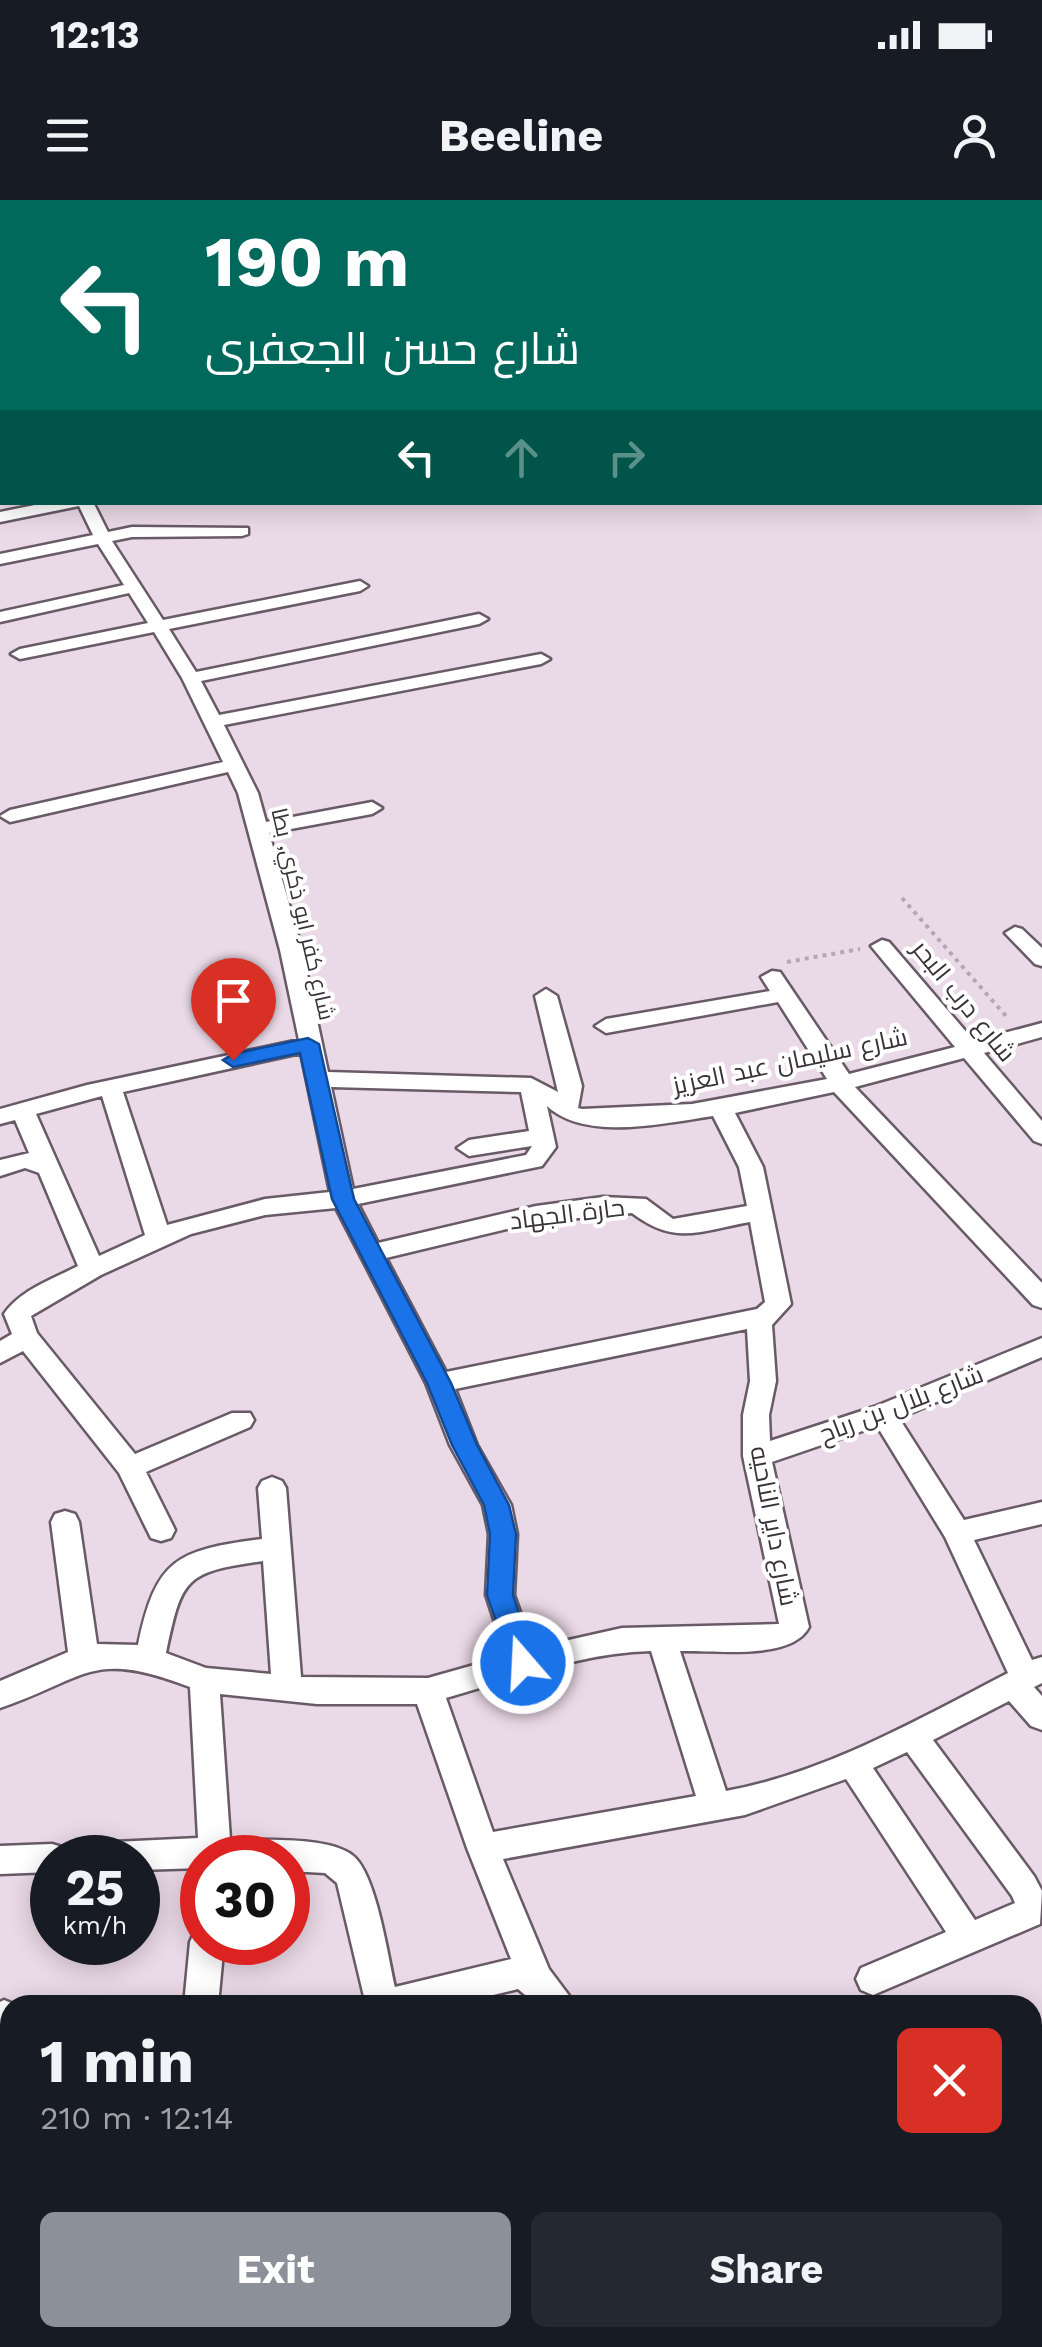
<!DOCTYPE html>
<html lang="en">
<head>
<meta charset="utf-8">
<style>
	:root { --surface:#171b24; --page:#242831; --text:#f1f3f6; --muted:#9ea1a6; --accent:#8c9099 }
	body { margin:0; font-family:"Work Sans",Cairo,sans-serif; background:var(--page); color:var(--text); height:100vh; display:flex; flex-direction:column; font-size:38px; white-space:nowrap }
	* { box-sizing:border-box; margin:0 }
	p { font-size:32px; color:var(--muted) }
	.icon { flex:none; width:55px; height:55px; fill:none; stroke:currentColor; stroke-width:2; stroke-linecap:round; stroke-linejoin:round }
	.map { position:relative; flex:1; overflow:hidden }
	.panel { position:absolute; left:0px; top:1795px; width:1042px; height:352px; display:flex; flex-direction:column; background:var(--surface); border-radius:30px 30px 0 0; box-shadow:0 5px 25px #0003 }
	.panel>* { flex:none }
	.top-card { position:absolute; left:0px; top:0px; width:1042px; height:305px; box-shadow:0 5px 25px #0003; background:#00695c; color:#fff; overflow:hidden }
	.speed { position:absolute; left:30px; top:1635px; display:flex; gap:20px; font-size:50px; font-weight:700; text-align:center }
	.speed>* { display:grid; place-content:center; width:130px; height:130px; border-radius:50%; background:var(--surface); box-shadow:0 5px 25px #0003; line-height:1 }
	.speed small { font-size:25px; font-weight:400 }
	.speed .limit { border:15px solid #d22; background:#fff; color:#111 }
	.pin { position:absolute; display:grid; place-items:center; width:85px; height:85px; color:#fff; margin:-102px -42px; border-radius:50% 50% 50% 0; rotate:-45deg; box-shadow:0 0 10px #0007 }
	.pin .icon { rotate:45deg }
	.me { position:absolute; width:110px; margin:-55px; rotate:341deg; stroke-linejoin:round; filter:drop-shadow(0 0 8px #0008) }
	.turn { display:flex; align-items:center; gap:35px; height:210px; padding:0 40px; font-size:45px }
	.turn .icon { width:130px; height:130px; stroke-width:2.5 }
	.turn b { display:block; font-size:70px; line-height:85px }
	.lanes { display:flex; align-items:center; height:95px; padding:0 40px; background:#0003; justify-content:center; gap:50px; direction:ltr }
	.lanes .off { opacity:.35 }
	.round { display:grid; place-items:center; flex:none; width:105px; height:105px; border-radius:15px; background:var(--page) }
	.headline { display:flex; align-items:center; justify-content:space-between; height:170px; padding:0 40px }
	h1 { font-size:60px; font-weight:700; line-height:75px }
	.action { display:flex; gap:20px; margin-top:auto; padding:20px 40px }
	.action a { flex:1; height:115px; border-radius:15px; background:var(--accent); color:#fff; font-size:40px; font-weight:700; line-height:115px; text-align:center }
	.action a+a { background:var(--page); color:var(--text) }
	.status { display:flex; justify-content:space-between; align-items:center; height:70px; padding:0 50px; background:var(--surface); direction:ltr }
	.status svg { height:28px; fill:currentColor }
	header { display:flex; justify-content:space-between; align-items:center; height:130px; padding:0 40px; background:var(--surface); font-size:45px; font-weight:700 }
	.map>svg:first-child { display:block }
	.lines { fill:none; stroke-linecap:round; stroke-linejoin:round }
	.minor-casing { stroke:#685a66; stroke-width:5 }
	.path { stroke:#b5a7b2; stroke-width:4; stroke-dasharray:4 5; stroke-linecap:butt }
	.minor { fill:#fff; fill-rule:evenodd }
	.route { fill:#1a73e8; stroke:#114b97; stroke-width:2.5 }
	.labels { text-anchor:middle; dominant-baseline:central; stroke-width:8; stroke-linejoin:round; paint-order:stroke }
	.far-street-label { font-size:22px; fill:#393238; stroke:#fff }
	.street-label { font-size:25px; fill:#393238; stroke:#fff }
</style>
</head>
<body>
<div class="status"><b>12:13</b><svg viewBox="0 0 49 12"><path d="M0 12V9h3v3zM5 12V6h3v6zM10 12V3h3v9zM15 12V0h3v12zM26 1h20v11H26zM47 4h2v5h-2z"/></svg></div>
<header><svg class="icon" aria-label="menu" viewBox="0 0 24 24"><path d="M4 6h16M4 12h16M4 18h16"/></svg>Beeline<svg class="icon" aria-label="person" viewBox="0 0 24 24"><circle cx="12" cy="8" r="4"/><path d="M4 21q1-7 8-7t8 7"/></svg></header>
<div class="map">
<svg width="1042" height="2147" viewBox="0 0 1042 2147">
	<rect width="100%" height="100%" fill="#ead9e6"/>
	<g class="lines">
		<defs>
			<g id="minor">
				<polygon points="754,0 770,0 771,2 756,2"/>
				<polygon points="791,0 808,0 809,2 793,2"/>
				<rect x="0" y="10" width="2" height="8"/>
				<polygon points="2,28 2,37 0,38 0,29"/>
				<polygon points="0,54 2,55 2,64 0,63"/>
				<rect x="1040" y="112" width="2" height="10"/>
				<rect x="1040" y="138" width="2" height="9"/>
				<rect x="0" y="166" width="2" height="8"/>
				<rect x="0" y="188" width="2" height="8"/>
				<rect x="0" y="222" width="2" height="8"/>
				<path d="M50,302H93L108,332L132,327L248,328V334L242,336L132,337L112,341L163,420L360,381L368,386L360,391L169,429L196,472L479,414L488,419L479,424L201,481L219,515L541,454L550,459L541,464L224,525L258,593L266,622L372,602L382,608L372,614L269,633L302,750L328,872L531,878L558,892L535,796L546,789L557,796L582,886L578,908L582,909L692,904L827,879L778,802L606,833L595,826L606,819L770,791L761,777L772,771L780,772L849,874L955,847L871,746L882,740L889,742L974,841L1042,823V837L984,853L1042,921V944L1034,941L964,858L855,887L1042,1083V1108L1033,1105L834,892L735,913L763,967L791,1104L772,1125L776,1181L769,1215L770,1241L874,1207L1042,1138V1157L899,1218L964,1320L1042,1302V1324L974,1340L1032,1460L1042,1457V1483L1034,1487L1042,1496V1530L1031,1526L1009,1501L933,1540L1034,1676L1042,1691L1040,1724L873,1795L861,1790L856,1779L861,1768L946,1732L846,1579L745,1615L503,1659L549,1769L576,1805H537L518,1789L451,1805H366L337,1683L325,1673L288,1671V1658H202V1668L138,1670V1658H52V1672L0,1674V1646L52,1644L62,1647L72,1644L198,1638L190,1487C91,1449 89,1477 0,1508V1481L68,1452L51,1322L55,1314L65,1311L75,1314L79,1322L97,1444L138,1445C156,1359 176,1350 262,1339L258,1288L262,1281L272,1277L282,1281L286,1288L301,1477L428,1478L506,1456L486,1395L489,1334L483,1305L450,1245L426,1183L336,1008L265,1015L191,1034L101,1075L31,1116L37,1133L135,1254L232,1213H250L254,1220L250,1227L146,1272L175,1330L171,1338L161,1341L151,1338L119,1273L23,1151L0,1163V1141L12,1134L4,1114C20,1090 53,1079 78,1066L39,973L25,968L0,976V960L29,953L15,920L0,924V909L87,885L299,840L280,750L238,593L228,572L10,622L0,616L10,610L223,562L182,478L154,432L20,459L11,454L20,449L148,423L129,393L0,422V412L124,385L98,344L0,364V354L93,335L79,306L0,322V312ZM301,853L330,992L265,999L167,1025L123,892ZM331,887L521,892L529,931L469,940L457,948L469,956L532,946L526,955L353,989ZM102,896L145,1035L99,1056L36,914ZM547,906C586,942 665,923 713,916L739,967L747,1006L673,1019L646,999L603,997L536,1006L378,1043L358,1004L542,966L556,947ZM632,1013C676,1046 699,1031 750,1022L765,1102L757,1109L446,1172L386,1058L536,1022ZM747,1129L750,1181L743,1215V1256L779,1424L622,1428L533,1448L514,1395L517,1334L511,1305L477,1245L455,1189ZM877,1226L945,1337L1008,1473C919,1519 825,1573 726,1591L680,1451C714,1450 792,1461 809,1427L772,1262ZM263,1361L271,1474L206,1468L166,1453C182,1378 184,1372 263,1361ZM651,1451L696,1596L493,1632L446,1498C513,1479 580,1453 651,1451ZM220,1494L317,1504H417L467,1648L511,1759L395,1787C388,1757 376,1672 352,1655C327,1636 262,1641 230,1639ZM907,1552L1012,1696L1015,1703L975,1720L873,1568Z"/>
				<polygon points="1015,727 1022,729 1042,748 1042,766 1035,764 1005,733"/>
				<polygon points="202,1728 202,1742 224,1742 218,1805 184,1805 190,1742 195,1731"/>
				<polygon points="4,1800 16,1805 10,1805 10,1842 0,1846 0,1802"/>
				<polygon points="717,2138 755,2138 758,2147 720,2147"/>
			</g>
		</defs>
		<!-- minor casing -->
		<use href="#minor" class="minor-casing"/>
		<!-- path -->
		<g class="path">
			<polyline points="902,698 1006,816"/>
			<polyline points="787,762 860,749"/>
		</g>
		<!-- minor -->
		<use href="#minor" class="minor"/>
	</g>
	<!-- route -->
	<polygon class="route" points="308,838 319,844 354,999 451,1183 477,1245 509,1305 516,1334 513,1395 536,1463 532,1471 523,1474 513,1471 487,1395 490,1334 484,1305 452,1245 427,1183 332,999 300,853 233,867 223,860 233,854"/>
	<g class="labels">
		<!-- far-street labels -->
		<g class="far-street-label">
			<text transform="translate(303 714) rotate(77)">شارع كفر ابو ذكري, بطا</text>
		</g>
		<!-- street labels -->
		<g class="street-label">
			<text transform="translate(964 801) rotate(51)">شارع درب البحر</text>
			<text transform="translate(790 861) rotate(-12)">شارع سليمان عبد العزيز</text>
			<text transform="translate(567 1014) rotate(-7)">حارة الجهاد</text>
			<text transform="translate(901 1204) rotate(-21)">شارع بلال بن رباح</text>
			<text transform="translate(774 1326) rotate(79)">شارع داير الناحيه</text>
		</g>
	</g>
</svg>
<div class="speed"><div>25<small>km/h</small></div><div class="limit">30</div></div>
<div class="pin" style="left:233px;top:860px;background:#d93025"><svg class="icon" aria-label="arrive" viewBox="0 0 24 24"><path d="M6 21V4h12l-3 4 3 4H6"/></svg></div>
<svg class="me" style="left:523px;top:1463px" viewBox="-20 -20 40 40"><circle r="17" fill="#1a73e8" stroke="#fff" stroke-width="3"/><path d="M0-11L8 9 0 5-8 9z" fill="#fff"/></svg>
<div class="top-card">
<div class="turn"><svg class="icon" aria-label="left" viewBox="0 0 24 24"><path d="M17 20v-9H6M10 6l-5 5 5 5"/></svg><div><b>190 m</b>شارع حسن الجعفرى</div></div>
<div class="lanes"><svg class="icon" aria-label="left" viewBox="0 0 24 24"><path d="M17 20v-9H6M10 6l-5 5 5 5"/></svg><svg class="icon off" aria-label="ahead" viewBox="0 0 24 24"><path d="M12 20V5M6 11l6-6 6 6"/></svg><svg class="icon off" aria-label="right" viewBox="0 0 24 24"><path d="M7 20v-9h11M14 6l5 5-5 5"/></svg></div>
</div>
<section class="panel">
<div class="headline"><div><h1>1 min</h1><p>210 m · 12:14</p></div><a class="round" style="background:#d93025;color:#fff"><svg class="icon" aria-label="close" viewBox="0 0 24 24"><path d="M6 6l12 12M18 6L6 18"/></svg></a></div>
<div class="action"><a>Exit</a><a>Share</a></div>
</section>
</div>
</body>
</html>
